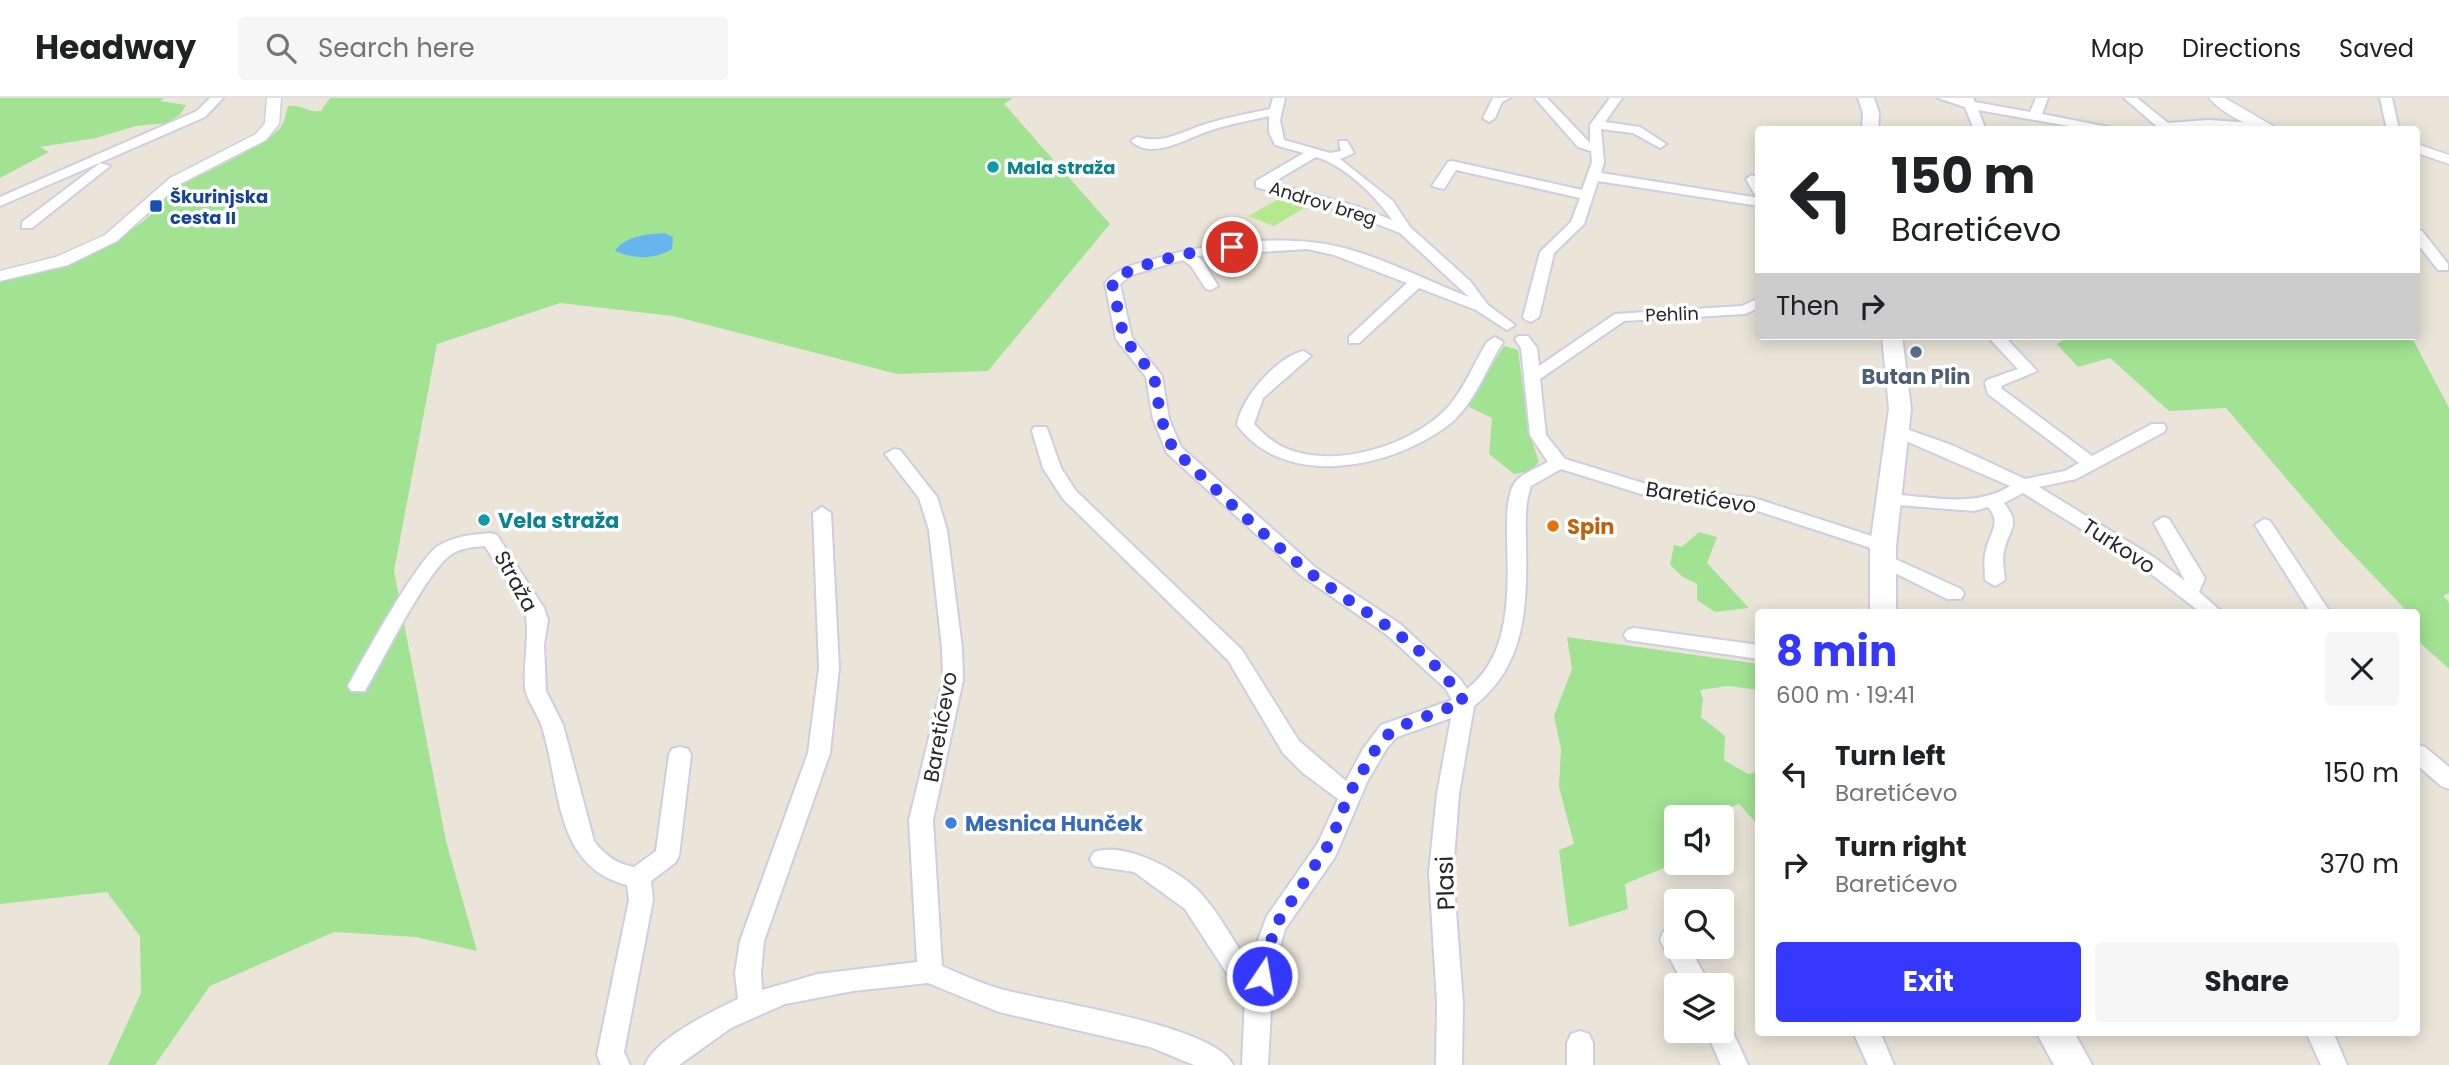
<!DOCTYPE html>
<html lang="en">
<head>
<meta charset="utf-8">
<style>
	:root { --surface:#fff; --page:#f6f6f6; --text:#202124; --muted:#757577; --line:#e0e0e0; --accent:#3338fc }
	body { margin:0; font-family:Poppins,sans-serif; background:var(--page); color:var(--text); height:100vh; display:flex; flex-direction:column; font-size:26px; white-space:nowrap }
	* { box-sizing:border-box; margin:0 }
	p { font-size:23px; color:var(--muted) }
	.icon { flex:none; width:38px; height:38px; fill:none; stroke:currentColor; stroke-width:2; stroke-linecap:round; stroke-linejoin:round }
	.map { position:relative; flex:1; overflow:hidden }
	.details { position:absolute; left:1755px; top:511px; width:665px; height:427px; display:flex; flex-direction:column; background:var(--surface); border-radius:7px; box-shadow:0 4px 18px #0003 }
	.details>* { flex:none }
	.guide { position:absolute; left:1755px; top:28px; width:665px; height:214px; border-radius:7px; box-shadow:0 4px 18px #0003; background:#fff; color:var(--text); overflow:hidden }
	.fabs { position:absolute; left:1664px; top:707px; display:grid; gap:14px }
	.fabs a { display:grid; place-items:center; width:70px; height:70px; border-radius:7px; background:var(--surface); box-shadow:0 4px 18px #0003; font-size:35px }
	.pin { position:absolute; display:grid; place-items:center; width:60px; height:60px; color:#fff; margin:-30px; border:4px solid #fff; border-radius:50%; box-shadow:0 2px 7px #0007 }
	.me { position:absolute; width:77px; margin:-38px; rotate:12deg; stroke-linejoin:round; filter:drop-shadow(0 0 5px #0008) }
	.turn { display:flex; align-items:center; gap:24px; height:147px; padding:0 21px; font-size:32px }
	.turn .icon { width:91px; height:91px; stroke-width:2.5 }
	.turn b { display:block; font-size:49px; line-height:60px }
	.then { display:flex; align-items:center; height:66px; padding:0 21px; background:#0003; gap:14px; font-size:26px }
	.round { display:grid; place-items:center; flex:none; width:74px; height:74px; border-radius:7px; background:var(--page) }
	.overview { display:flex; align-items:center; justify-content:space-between; height:119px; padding:0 21px }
	h1 { font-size:42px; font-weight:700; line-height:52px; color:var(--accent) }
	.button { display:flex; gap:14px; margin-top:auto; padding:14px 21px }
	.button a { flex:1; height:80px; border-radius:7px; background:var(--accent); color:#fff; font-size:28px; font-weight:700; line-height:80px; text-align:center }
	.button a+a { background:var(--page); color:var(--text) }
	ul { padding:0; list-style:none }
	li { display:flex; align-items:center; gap:21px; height:91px; padding:0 21px }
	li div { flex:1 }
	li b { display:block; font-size:26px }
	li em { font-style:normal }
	header { display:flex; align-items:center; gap:42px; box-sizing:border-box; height:98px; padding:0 35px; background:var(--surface); border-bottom:2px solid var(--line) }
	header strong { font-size:33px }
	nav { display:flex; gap:38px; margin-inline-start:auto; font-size:24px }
	.search { width:490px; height:63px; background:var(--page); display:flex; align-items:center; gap:18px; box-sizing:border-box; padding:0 24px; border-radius:7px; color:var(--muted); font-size:26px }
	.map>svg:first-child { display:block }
	.green { fill:#a1e392 }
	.pitch { fill:#b4ea8d }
	.water { fill:#67b5ef }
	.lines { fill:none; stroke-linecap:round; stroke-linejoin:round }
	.minor-casing { stroke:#cdcee1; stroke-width:4 }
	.tertiary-casing { stroke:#cdcee1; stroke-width:3 }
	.secondary-casing { stroke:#cdcee1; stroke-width:4 }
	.minor { fill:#fff; fill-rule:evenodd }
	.tertiary { fill:#fff; fill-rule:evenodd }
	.secondary { fill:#fff; fill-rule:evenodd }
	.route { stroke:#3338fc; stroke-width:12; stroke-dasharray:0 21.6 }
	.culture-dot { fill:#0f9aa8; stroke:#fff; stroke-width:2.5 }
	.transit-dot { fill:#1a4fb4; stroke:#fff; stroke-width:2.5 }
	.service-dot { fill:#5c6f8a; stroke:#fff; stroke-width:2.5 }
	.food-dot { fill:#e8710a; stroke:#fff; stroke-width:2.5 }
	.shop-dot { fill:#3f7fe0; stroke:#fff; stroke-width:2.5 }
	.labels { text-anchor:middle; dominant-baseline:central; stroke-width:7; stroke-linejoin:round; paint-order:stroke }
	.far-culture-label { font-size:18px; font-weight:bold; fill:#0d838f; stroke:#fff; text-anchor:start }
	.far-transit-label { font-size:18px; font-weight:bold; fill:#164399; stroke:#fff; text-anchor:start }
	.far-street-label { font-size:18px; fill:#272727; stroke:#fff }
	.service-label { font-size:21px; font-weight:bold; fill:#4e5e75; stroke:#fff }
	.street-label { font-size:21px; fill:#272727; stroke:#fff }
	.culture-label { font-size:21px; font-weight:bold; fill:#0d838f; stroke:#fff; text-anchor:start }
	.food-label { font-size:21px; font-weight:bold; fill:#c56008; stroke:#fff; text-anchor:start }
	.shop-label { font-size:21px; font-weight:bold; fill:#366cbe; stroke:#fff; text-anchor:start }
	.near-street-label { font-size:24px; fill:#272727; stroke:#fff }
</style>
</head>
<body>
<header>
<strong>Headway</strong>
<div class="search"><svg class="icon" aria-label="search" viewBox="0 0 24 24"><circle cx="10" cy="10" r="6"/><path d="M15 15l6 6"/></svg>Search here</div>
<nav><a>Map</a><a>Directions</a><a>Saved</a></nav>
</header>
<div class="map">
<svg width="2449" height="967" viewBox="0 0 2449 967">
	<rect width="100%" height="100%" fill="#eae5d8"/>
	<!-- green -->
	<g class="green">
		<polygon points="0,0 164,0 160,3 186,7 180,17 167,25 136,28 96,40 40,49 49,54 0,80"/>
		<path d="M330,0H1013L1004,6L1110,126L988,273L897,276L673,218L560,205L437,246L394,473L446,743L477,853L416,839L334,834L210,888L155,967H108L141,895L140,838L107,794L0,806V182C64,165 111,154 161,108V98C190,80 263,51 281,29C285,23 286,14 288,8C301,6 308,15 321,13Z"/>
		<polygon points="2068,238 2411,238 2449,310 2449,495 2443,498 2449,504 2449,571 2417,542 2417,514 2408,514 2339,442 2226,310 2169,313 2110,260 2078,269 2057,246"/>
		<polygon points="1504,248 1518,252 1528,331 1539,364 1530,373 1514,376 1489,356 1492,320 1467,308"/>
		<polygon points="1699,434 1717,439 1707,465 1749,510 1715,514 1697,502 1697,486 1683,479 1670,467 1674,447 1682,449"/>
		<polygon points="1567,539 1759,566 1759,592 1728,588 1700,592 1703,601 1701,619 1725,638 1724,662 1748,676 1759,674 1759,728 1739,706 1704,719 1676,719 1676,765 1693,765 1678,771 1666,769 1625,786 1628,811 1569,829 1559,752 1574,746 1559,689 1561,651 1554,618 1572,571"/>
	</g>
	<!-- pitch -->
	<polygon class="pitch" points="1288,96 1313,105 1274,128 1248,118"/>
	<!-- water -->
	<path class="water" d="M664,135L673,139L672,151C654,162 634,161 615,153C624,138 648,136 664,135Z"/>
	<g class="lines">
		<defs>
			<g id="minor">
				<polygon points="210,0 223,0 205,19 0,108 0,99 197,13"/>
				<path d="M1273,0H1285L1280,22L1284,42L1330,55L1341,53L1339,43H1347L1354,55L1340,61L1393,103L1410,129L1470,183L1488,207L1515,227L1507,232L1476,212L1419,190L1359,245H1349V239L1407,185L1334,157L1307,151L1196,158L1202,162L1218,188L1211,192L1206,191L1191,168L1183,162L1131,177L1120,186L1132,240L1162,278L1169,321L1181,349L1316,470L1400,526L1460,581L1467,591C1513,556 1508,488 1507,436C1507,420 1506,397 1516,383C1523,375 1539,369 1548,364L1530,337L1521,250L1515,241L1518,238H1528L1537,250L1539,268L1615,216L1742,208L1759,200V210L1745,216L1624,223L1540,281L1546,337L1565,361L1656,389L1754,400L1890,444L1892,448L1883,454L1752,411L1654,400L1561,371L1531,388C1524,407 1526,427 1526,447C1527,509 1526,567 1474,608L1459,696L1453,774L1463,905L1462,967H1436L1437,905L1429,774L1437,696L1451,620L1397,639L1387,650L1367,684L1335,759L1285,831L1273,876L1268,967H1242L1245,898L1235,888L1185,811L1134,774L1094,768L1090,761L1094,754C1126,743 1184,774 1204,799C1221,819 1234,844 1249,866L1267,818L1318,745L1338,701L1303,675L1283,655L1228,562L1063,401L1043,370L1032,333L1034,329H1046L1048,333L1061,370L1076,393L1242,552L1299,643L1346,683L1363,651L1381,627L1452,602L1446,591L1386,536L1302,478L1167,355L1153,321L1146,279L1116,241L1105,185C1119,168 1141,165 1162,159C1213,144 1287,136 1340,149C1384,160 1427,183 1469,199L1400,135L1349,115L1256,89V83L1304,55L1275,47L1269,34V18C1249,23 1228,26 1209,33C1186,40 1153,63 1131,43L1137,39C1161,46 1177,36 1200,28C1222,20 1247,16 1270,11ZM1316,59C1344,67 1376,98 1392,122L1359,109L1272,85Z"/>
				<polygon points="1493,0 1510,0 1502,4 1495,20 1489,24 1483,20"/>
				<polygon points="1535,0 1547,0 1590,45 1590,27 1610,0 1622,0 1605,24 1640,29 1666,46 1660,50 1633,35 1601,31 1604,64 1601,75 1759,100 1759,108 1598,83 1584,126 1554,155 1539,219 1531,224 1526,222 1523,219 1540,154 1571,124 1580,100 1456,72 1444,91 1432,88 1448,64 1452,63 1582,92 1592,64 1591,53 1578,49"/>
				<polygon points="1938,0 1973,0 1975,4 2030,14 2036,0 2048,0 2042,16 2123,32 2091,32 1978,12 1986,32 1974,32 1965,9"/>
				<polygon points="2124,0 2137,0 2168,25 2209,22 2269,26 2275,30 2161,32"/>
				<polygon points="2380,0 2392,0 2399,32 2387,32"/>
				<polygon points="100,65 110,68 32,130 22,130 22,124"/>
				<polygon points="1752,77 1759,81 1759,96 1754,95 1746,81"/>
				<polygon points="2417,132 2422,133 2448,166 2448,172 2438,172 2417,145"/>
				<path d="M1987,238H2004L2037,273L2001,288L2002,291L2092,358L2152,326H2164L2166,330L2164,334L2076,381L2039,389L2155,460L2185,483L2154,425L2163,419L2169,421L2205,480L2199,494L2222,514H2200L2141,468L2023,395L2004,405C2022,428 2009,430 2004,453C2002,462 2004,472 2005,482L1995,488L1985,482C1985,472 1983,462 1986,452C1990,434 2002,425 1988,409L1974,413L1885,406L1882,402L1891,396C1930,399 1976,410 2010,388L1892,337L1890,333L1898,328L1954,348L2025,381L2065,373L2079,365L1988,296L1985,285L1987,282L2018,271Z"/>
				<path d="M1495,239L1503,244C1486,271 1475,304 1451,325C1394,370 1286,393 1237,327C1241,300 1276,260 1303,253L1311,258L1263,300L1254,326C1265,338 1277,348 1293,353C1342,369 1414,346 1448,309C1465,290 1474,265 1487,244Z"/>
				<path d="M894,351L900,352L937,399L947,432L962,550L963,582L933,722L942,868C960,876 978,884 997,890C1043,904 1215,926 1233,967H1194L1150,949L999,914L928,885L853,893L785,906L731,930L679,967H645C656,940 711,914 738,901L735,875L740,843L808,655L819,570L813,415L822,409L831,415L839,570L830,655L764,843L761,875L762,892L818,876L917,864L909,722L943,582L942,550L929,432L919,400L885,356Z"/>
				<polygon points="2264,421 2270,423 2330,514 2310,514 2255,427"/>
				<path d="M490,435L497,437L544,510L548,522L544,547L546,593L563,627L594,743C604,757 617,766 634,769L656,753L669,657L672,651L680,649L688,651L691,657L679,758L675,765L651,783L653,802L624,954L630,967H601L597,957L629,802L627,787C554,769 561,689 542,629C538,616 527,603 525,590C523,566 531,529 524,510L485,448C472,449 459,450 449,458C423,480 384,561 365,593H351L348,588C363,561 417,462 438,448C455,438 471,437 490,435Z"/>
				<polygon points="1882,455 1961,491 1964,496 1961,501 1947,501 1875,465 1873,461"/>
				<polygon points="1634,530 1759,547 1759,561 1627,542 1624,537 1627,532"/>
				<polygon points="2417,647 2425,649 2449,669 2449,691 2441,688 2417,667"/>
				<polygon points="1672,831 1676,833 1676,849 1689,849 1710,887 1684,887 1660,842 1663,834"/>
				<polygon points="1722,922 1728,924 1748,967 1721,967 1706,933 1722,933"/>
				<polygon points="1580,933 1589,936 1593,945 1593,967 1567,967 1567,945 1571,936"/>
				<polygon points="1853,934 1880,934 1894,967 1868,967"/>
				<polygon points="2306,934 2333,934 2347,967 2321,967"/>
			</g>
			<g id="tertiary">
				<polygon points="267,0 281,0 279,26 266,42 180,86 117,143 68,167 0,183 0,173 56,159 105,137 170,80 256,36 265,25"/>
				<path d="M2209,0H2225L2280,32C2255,32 2226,19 2209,0Z"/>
				<polygon points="2417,46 2449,57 2449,66 2417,55"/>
			</g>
			<g id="secondary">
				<polygon points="1858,0 1874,0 1879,15 1878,32 1862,32 1863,15"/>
				<polygon points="1882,238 1902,238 1911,311 1896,448 1896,514 1870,514 1870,448 1889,311"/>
				<polygon points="2036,934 2074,934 2092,967 2054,967"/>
			</g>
		</defs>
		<!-- minor casing -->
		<use href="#minor" class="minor-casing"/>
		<!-- tertiary casing -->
		<use href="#tertiary" class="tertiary-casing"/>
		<!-- secondary casing -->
		<use href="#secondary" class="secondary-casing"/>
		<!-- minor -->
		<use href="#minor" class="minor"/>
		<!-- tertiary -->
		<use href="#tertiary" class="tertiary"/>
		<!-- secondary -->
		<use href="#secondary" class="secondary"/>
	</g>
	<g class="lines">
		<!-- route -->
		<path class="route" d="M1232,149C1207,150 1126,166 1112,185L1124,240L1154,278L1161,321L1173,351C1217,392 1261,436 1309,474C1362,515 1428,545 1464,604L1398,629L1381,642L1349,696L1331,743L1275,828L1262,878"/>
	</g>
	<!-- markers -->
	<g class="culture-dot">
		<circle cx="993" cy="69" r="7"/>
		<circle cx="484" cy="422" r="7"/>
	</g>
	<rect class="transit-dot" x="149" y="101" width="14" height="14" rx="3.5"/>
	<circle class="service-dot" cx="1916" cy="254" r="7"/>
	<circle class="food-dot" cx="1553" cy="428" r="7"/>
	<circle class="shop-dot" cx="951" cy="725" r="7"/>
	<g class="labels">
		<!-- far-culture labels -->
		<g class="far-culture-label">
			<text x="1007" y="69">Mala straža</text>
		</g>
		<!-- far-transit labels -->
		<g class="far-transit-label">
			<text x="170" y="98">Škurinjska<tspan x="170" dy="21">cesta II</tspan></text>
		</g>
		<!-- far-street labels -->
		<g class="far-street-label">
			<text transform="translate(1323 105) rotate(17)">Androv breg</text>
			<text transform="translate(1672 216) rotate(-2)">Pehlin</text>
		</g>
		<!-- service labels -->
		<g class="service-label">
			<text x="1916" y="278">Butan Plin</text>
		</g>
		<!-- street labels -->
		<g class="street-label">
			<text transform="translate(1701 399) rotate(9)">Baretićevo</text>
			<text transform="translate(2119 448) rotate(33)">Turkovo</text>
			<text transform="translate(516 483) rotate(61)">Straža</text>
			<text transform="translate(940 629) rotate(-80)">Baretićevo</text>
		</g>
		<!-- culture labels -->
		<g class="culture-label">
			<text x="498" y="422">Vela straža</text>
		</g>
		<!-- food labels -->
		<g class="food-label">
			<text x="1567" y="428">Spin</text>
		</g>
		<!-- shop labels -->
		<g class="shop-label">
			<text x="965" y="725">Mesnica Hunček</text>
		</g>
		<!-- near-street labels -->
		<g class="near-street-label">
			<text transform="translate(1445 785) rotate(-92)">Plasi</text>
		</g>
	</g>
</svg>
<div class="fabs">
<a><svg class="icon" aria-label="sound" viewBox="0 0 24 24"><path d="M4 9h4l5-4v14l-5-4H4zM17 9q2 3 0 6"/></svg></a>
<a><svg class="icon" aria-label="search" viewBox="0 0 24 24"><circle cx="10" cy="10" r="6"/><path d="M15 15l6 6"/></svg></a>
<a><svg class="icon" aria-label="layers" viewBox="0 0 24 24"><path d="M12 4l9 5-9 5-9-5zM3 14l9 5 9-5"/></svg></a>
</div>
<div class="pin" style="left:1232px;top:149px;background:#d93025"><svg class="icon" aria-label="arrive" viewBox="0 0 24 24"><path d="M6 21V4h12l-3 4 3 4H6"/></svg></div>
<svg class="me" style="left:1262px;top:878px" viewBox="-20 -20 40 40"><circle r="17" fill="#3338fc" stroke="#fff" stroke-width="3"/><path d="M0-11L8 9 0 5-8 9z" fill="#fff"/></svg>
<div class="guide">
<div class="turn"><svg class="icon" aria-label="left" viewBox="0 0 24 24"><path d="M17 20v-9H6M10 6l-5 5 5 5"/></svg><div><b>150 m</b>Baretićevo</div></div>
<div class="then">Then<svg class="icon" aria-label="right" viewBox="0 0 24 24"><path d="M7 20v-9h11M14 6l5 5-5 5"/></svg></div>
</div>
<section class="details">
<div class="overview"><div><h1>8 min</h1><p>600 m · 19:41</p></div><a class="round"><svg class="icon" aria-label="close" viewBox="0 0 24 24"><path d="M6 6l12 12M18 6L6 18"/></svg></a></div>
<ul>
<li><svg class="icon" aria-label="left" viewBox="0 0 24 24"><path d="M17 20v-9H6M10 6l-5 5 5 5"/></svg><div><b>Turn left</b><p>Baretićevo</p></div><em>150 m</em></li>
<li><svg class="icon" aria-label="right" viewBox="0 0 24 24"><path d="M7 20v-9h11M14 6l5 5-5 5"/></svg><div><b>Turn right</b><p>Baretićevo</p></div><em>370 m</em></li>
</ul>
<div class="button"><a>Exit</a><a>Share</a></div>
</section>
</div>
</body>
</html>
